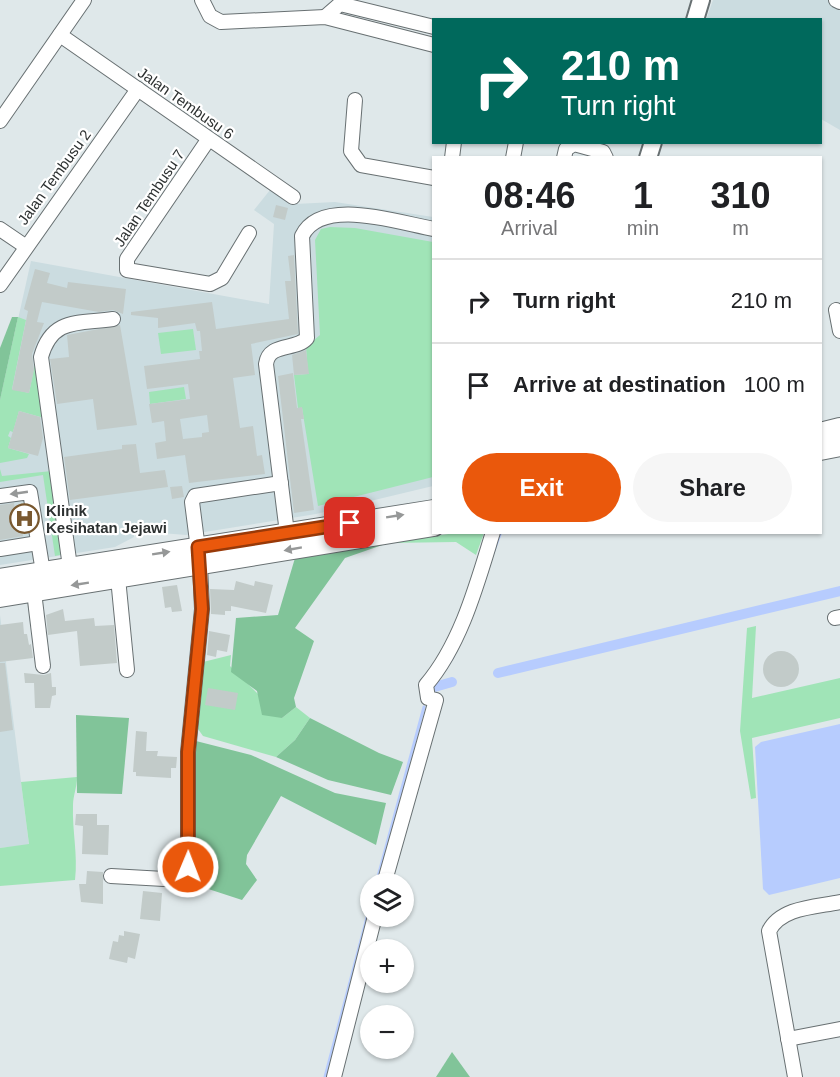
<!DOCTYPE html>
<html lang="en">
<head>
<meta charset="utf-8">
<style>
	:root { --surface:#fff; --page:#f6f6f6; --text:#202124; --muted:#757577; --line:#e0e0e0; --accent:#ea580c }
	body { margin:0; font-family:Arial,sans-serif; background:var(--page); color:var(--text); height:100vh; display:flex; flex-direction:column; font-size:22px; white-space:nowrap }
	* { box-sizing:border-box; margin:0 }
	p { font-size:20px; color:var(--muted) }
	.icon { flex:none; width:33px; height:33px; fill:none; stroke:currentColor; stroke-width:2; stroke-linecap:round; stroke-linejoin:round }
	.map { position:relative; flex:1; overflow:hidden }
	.side { position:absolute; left:432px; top:156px; width:390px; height:378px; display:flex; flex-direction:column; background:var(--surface); border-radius:0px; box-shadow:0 2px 4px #0004 }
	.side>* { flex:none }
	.top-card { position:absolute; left:432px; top:18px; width:390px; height:126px; border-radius:0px; box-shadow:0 2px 4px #0004; background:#00695c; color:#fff; overflow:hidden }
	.buttons { position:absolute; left:360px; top:873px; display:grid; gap:12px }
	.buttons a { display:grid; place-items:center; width:54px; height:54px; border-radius:50%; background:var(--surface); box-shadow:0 2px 4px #0004; font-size:30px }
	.pin { position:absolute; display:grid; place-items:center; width:51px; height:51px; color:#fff; margin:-26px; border-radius:12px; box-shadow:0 3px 9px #0006 }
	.me { position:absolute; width:66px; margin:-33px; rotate:1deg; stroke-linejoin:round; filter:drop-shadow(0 0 4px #0008) }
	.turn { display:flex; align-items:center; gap:21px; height:126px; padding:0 30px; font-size:27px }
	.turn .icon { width:78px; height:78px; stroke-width:2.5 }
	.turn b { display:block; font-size:42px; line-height:51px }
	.eta { display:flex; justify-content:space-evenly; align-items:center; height:102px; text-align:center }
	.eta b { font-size:36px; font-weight:800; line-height:42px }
	.action { display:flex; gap:12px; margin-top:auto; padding:12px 30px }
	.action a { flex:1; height:69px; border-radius:36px; background:var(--accent); color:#fff; font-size:24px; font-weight:800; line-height:69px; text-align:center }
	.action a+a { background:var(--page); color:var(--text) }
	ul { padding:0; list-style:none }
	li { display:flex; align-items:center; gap:18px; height:84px; padding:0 30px; border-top:2px solid var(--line) }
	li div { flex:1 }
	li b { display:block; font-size:22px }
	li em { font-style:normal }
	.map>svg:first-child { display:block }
	.built { fill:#cbdce0 }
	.green { fill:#a0e4b7 }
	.forest { fill:#81c499 }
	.water { fill:#b7ccfe }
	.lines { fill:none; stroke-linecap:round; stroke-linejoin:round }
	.stream { stroke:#b7ccfe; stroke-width:3 }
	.canal { stroke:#b7ccfe; stroke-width:10 }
	.building { fill:#c2cbc9; fill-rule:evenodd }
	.minor-casing { stroke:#687072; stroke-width:16 }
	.major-casing { stroke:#687072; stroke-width:20 }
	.highway-casing { stroke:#687072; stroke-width:22 }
	.minor { stroke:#fff; stroke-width:14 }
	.major { stroke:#fff; stroke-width:16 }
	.highway { stroke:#fff; stroke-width:20 }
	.oneway { fill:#969898 }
	.route-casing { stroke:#983908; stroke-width:15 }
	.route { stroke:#ea580c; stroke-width:10 }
	.labels { text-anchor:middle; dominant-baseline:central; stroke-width:4.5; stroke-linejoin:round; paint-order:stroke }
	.street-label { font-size:15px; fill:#2d3131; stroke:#fff }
	.poi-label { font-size:15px; font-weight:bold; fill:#2d3131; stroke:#fff; text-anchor:start }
</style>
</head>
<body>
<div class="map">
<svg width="840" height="1077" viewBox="0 0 840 1077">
	<rect width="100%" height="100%" fill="#dfe8ea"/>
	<!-- built -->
	<g class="built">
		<polygon points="713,0 840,0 840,130 821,119 820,20 706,20"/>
		<polygon points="270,190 295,204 335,202 433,217 433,486 316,514 186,535 161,533 159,526 134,530 134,537 115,547 0,565 0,400 31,261 269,304 274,224 254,210"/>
		<polygon points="0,615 29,845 0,848"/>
	</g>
	<!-- green -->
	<g class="green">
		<polygon points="330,227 355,228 433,242 433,477 318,506 302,408 298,408 294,375 308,374 306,347 320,335 315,240 321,229"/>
		<polygon points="18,317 26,320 12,389 29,393 37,353 44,418 19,411 13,432 10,431 8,436 11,438 8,448 29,454 27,458 0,463 0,400"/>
		<polygon points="193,329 196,350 161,354 158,333"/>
		<polygon points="184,387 186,399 150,404 149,392"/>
		<polygon points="0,469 2,476 52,471 64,554 55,556 43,475 0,482"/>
		<polygon points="455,533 484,533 476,555 456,542 388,543"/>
		<polygon points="756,626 752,698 840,678 840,718 752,738 756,798 751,799 740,731 747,628"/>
		<polygon points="231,655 230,666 282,718 296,707 310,718 295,740 276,757 203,736 198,729 203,662"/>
		<path d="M77,777C77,787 73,796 73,805C72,831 78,854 75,880L0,886V848L29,844L21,782Z"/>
	</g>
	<!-- forest -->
	<g class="forest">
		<polygon points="12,317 18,317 0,400 0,348"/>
		<polygon points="388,543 345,558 295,628 314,641 294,698 296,707 282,718 262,715 257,691 231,672 236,618 278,615 295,558"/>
		<polygon points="76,715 129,718 122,794 77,793"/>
		<polygon points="310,718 379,753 403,762 391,795 328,780 276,757 295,740"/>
		<polygon points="196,741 251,755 335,793 386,803 376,845 281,796 247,855 246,864 257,880 242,900 190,883 194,851 192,804"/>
		<polygon points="452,1052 470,1077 436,1077"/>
	</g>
	<!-- water -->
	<polygon class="water" points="840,724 840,878 769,895 763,889 755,747 761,742"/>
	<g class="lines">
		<!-- stream -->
		<g class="stream">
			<polyline points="493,553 501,532"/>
			<polyline points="442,674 453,657"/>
			<polyline points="376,884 424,707"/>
			<polyline points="325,1077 370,906"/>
		</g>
		<!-- canal -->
		<g class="canal">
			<polyline points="498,673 840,591"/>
			<polyline points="431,688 452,682"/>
		</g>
	</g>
	<!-- building -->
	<g class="building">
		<polygon points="276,205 288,208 285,220 273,217"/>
		<path d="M294,255L298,334L251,344L255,375L233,378L240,428L253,426L257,456L262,455L265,474L189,483L185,455L157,459L155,443L166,441L164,421L152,423L149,404L190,399L188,384L147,389L144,366L200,359L199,351H202L200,331H197L195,323L158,328V318L131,315V312L212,302L216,329L289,319L285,281H291L288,256ZM207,415L209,432L202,433V437L183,439L180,419Z"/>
		<polygon points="35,269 50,273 47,283 67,288 68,282 126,289 123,314 113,310 99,312 42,302 37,322 44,323 32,354 34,370 29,393 12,390 28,311 24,309"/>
		<polygon points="120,325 137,425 97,430 93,399 57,404 50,359 69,357 67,335"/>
		<polygon points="306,350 309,374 294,375 292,355"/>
		<polygon points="293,373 297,408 302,407 304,419 301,419 314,510 294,513 278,376"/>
		<polygon points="19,411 40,417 43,438 38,456 8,448"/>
		<polygon points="136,444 140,473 165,470 168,487 70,500 64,457 122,449 122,445"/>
		<polygon points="182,486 184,497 172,499 170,487"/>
		<polygon points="14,503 16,514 19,514 23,536 0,540 0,505"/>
		<polygon points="236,581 254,586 255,581 273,585 266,613 231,606 231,611 225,611 225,615 211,614 210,589 234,590"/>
		<polygon points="177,585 182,611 172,612 171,607 165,608 162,587"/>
		<polygon points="63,609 65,621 94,618 95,626 114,625 117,663 80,666 77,631 48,635 46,615"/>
		<polygon points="23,622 24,634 27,634 29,645 31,644 33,658 0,662 0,625"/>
		<polygon points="209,631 230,635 227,652 217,650 216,657 207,655"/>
		<circle cx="781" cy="669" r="18"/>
		<polygon points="0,663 5,663 13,730 0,732"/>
		<polygon points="24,673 44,675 51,673 52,687 56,687 56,695 52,696 50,708 35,708 34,683 25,683"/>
		<polygon points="208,688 238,693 235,710 205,705"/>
		<polygon points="136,731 147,732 146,751 158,751 157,756 177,757 176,768 171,768 171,778 136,776 136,772 133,772"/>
		<polygon points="76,814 97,814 97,825 109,825 108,855 82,854 83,826 75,825"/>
		<polygon points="87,871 103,872 103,904 81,902 79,884 86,884"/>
		<polygon points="143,891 162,893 160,921 140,919"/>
		<polygon points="124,931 140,934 135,959 128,957 127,963 109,959 113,941 118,942 119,935 124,936"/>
	</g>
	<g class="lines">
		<defs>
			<g id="minor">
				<polyline points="202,0 210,16 221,22 325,17 434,45"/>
				<polyline points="836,0 840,2"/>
				<polyline points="325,17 340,4 434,27"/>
				<polyline points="60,35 293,197"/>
				<polyline points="355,100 351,151 361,165 434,178"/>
				<polyline points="0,121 84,0"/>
				<polyline points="208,140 127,259 127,270 210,284 222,278 249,233"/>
				<polyline points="452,158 454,142"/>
				<polyline points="513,158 516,142"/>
				<polyline points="564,158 566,149 574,144 603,152 606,158"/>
				<polyline points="0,229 25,246"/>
				<polyline points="0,285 138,89"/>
				<polyline points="836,310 840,331"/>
				<polyline points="0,496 30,492 43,572"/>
				<path d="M287,533L266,364C269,342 296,351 307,338L302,236C321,196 399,223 434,229"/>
				<polyline points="0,549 38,543"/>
				<path d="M70,567L41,357C52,317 79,324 113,319"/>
				<polyline points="118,578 127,670"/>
				<polyline points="34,592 43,666"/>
				<polyline points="835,618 840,617"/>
				<polyline points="111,876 182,880 188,867 188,752 202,609 200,565 192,502 195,496 281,483"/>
				<path d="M384,884L436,700L428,698L426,685C461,644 477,584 493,532"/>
				<polyline points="788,1039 840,1029"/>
				<polyline points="334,1077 375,916"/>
				<path d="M795,1077L769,931C781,907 816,907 840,902"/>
			</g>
			<g id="major">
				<polyline points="695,20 701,0"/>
				<polyline points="648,158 653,142"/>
			</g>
			<g id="highway">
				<polyline points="820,433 840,428"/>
				<polyline points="820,450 840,446"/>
				<polyline points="0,579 434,510"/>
				<polyline points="0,597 434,526"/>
			</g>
		</defs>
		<!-- minor casing -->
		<use href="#minor" class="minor-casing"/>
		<!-- major casing -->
		<use href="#major" class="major-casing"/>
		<!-- highway casing -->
		<use href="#highway" class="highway-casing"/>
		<!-- minor -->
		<use href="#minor" class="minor"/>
		<!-- major -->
		<use href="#major" class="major"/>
		<!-- highway -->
		<use href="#highway" class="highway"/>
	</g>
	<!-- one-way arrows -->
	<defs><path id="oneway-solid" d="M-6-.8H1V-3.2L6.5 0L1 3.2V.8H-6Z" transform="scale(1.5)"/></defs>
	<g class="oneway">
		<use href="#oneway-solid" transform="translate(19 493) rotate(172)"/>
		<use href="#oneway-solid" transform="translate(395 516) rotate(-9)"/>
		<use href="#oneway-solid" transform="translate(293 549) rotate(170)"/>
		<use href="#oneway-solid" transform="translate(161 553) rotate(-9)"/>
		<use href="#oneway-solid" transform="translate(80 584) rotate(171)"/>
	</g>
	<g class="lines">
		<defs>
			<polyline id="route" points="188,867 188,752 202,609 198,547 350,523"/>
		</defs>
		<!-- route casing -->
		<use href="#route" class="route-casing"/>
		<!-- route -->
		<use href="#route" class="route"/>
	</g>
	<!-- icons -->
	<defs>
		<symbol id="hospital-ring" viewBox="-11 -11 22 22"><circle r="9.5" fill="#fff" stroke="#79582f" stroke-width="1.5"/><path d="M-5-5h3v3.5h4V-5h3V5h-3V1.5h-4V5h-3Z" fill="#79582f"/></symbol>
	</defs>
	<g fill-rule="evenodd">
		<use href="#hospital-ring" x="8" y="502" width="33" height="33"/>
	</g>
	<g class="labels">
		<!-- street labels -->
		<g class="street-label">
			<text transform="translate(186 103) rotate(35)">Jalan Tembusu 6</text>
			<text transform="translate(54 177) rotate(-54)">Jalan Tembusu 2</text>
			<text transform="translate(149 198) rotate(-56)">Jalan Tembusu 7</text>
		</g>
		<!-- poi labels -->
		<g class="poi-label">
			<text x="46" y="510">Klinik<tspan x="46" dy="17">Kesihatan Jejawi</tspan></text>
		</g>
	</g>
</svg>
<div class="buttons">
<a><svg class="icon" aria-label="layers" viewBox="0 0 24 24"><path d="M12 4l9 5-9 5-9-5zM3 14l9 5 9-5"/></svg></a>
<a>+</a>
<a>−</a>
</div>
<div class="pin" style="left:350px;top:523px;background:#d93025"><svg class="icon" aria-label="arrive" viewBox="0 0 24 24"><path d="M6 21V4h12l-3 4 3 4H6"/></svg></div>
<svg class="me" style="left:188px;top:867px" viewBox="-20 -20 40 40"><circle r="17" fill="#ea580c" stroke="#fff" stroke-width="3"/><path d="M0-11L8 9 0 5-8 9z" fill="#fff"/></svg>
<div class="top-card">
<div class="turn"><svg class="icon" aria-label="right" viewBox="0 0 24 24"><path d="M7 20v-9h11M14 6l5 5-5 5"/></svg><div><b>210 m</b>Turn right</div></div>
</div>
<section class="side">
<div class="eta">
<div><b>08:46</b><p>Arrival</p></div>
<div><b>1</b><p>min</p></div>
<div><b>310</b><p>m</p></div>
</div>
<ul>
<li><svg class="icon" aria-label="right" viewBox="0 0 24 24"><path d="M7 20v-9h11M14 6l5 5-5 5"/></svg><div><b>Turn right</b></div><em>210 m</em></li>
<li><svg class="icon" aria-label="arrive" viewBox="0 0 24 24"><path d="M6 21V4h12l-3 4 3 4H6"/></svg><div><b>Arrive at destination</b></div><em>100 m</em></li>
</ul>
<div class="action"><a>Exit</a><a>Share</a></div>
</section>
</div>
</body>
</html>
